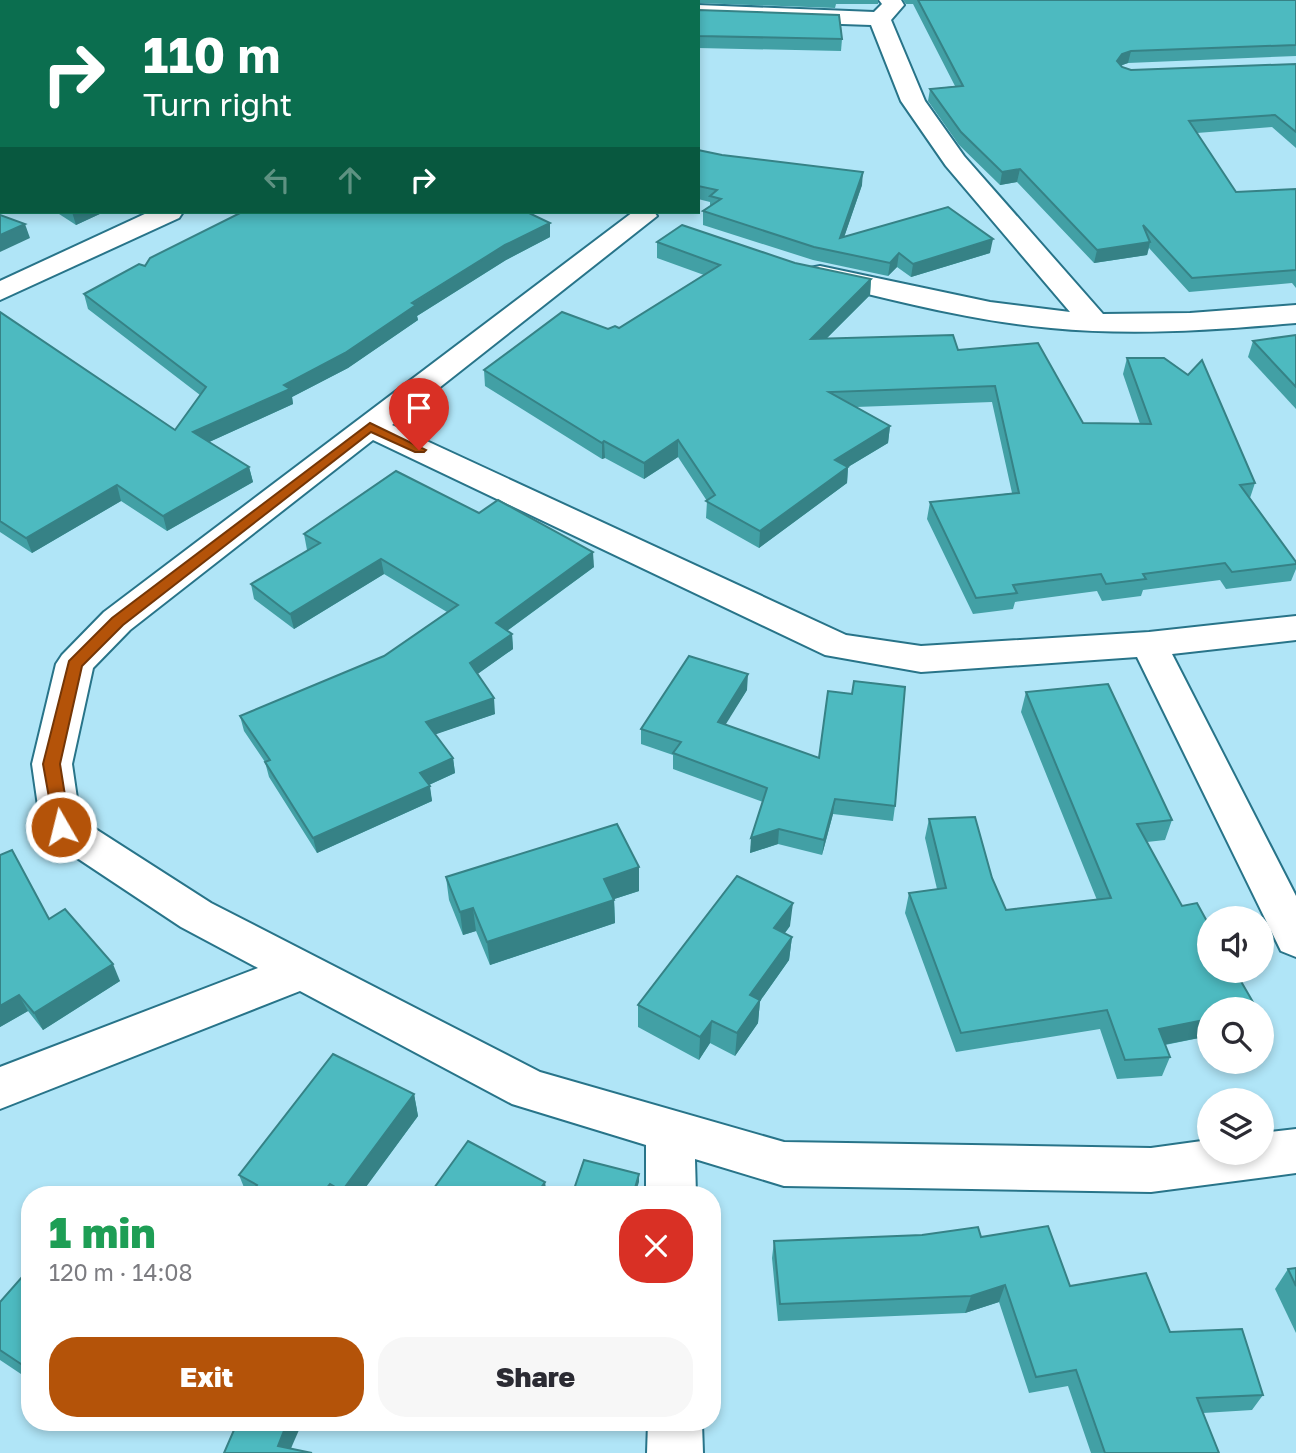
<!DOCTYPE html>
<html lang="en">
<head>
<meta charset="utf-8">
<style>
	:root { --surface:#fff; --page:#f7f7f7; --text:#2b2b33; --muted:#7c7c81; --accent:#b45309 }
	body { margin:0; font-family:"Golos Text",sans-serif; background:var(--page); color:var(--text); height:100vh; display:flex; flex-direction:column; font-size:26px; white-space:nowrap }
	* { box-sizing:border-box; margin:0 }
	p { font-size:23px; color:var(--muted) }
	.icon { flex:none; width:38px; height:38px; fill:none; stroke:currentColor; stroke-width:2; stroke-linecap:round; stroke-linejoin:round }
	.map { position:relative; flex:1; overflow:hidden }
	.details { position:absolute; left:21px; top:1186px; width:700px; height:245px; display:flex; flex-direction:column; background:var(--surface); border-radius:28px; box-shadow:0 4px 10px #0003 }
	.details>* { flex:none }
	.hud { position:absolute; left:0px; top:0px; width:700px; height:214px; box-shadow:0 4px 10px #0003; background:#0b6e4f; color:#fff; overflow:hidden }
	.fabs { position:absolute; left:1197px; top:906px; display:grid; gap:14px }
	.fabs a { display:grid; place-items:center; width:77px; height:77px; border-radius:50%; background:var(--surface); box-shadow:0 4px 10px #0003; font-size:35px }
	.pin { position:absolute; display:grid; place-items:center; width:60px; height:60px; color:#fff; margin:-72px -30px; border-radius:50% 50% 50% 0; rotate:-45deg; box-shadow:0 0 7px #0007 }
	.pin .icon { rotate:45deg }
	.me { position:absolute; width:77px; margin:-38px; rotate:352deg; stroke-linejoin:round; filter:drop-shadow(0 0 5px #0008) }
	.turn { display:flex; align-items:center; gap:24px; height:147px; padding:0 28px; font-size:32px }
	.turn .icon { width:91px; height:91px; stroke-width:2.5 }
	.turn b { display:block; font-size:49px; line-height:60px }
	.lanes { display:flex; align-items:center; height:66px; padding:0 28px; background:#0003; justify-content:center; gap:35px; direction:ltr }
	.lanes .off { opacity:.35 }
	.round { display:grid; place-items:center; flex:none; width:74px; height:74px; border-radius:28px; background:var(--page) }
	.headline { display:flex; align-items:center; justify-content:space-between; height:119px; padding:0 28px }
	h1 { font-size:42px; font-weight:800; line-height:52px; color:#1e9e55 }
	.button { display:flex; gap:14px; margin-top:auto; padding:14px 28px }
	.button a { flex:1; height:80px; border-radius:28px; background:var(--accent); color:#fff; font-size:28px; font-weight:800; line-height:80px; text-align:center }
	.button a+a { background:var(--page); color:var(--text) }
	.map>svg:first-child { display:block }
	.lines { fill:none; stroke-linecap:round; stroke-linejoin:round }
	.minor-casing { stroke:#287489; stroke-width:4 }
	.minor { fill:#fff; fill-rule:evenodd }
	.wall { fill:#42a0a5 }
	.shaded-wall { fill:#368286 }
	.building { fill:#4dbac0; stroke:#368286; stroke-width:2 }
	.route { fill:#b45309; stroke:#753606; stroke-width:2 }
</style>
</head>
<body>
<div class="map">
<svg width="1296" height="1453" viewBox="0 0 1296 1453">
	<rect width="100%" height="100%" fill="#b0e5f7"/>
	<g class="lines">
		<defs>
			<g id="minor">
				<polygon points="155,0 179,0 153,2"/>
				<polygon points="444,0 466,0 443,2"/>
				<path d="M879,0H901L904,5L891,20L925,101L964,156L1103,314L1190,313L1296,305V323C1214,330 1133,336 1051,328C970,321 889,299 810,280L806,274L810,268L820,266L990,302L1070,312L946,166L901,101L871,25L698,19V5L874,12L882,4Z"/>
				<polygon points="0,101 2,101 0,116"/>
				<polygon points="149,212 183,212 179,218 0,300 0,281"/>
				<polygon points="633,212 654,212 657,216 392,425 846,635 921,646 1149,632 1296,616 1296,640 1172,654 1296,896 1296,957 1281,951 1137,657 921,672 825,655 373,440 130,630 93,668 72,764 80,819 211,903 540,1072 784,1142 1151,1148 1209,1140 1209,1153 1262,1153 1262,1133 1296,1129 1296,1173 1151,1192 784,1186 695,1159 696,1195 646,1195 646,1145 512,1104 300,991 0,1109 0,1067 258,968 181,927 47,838 41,827 32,764 56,664 62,655 104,612"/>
				<polygon points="648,1423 702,1423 703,1453 647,1453"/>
			</g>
		</defs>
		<!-- minor casing -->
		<use href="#minor" class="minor-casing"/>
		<!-- minor -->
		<use href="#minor" class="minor"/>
	</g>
	<!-- wall -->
	<g class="wall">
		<polygon points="614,0 878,0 878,4 836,4 835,8 698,3 698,2 614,2"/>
		<polygon points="903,0 1296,0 1296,56 1128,63 1120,66 1122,67 1131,70 1296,64 1296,148 1272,127 1197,133 1236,192 1296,189 1296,288 1292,283 1189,292 1149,248 1147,255 1094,263 1017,182 1000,185 959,145 928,101 930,89 955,86 913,4 906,4"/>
		<polygon points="698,10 842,39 841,51 698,48"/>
		<polygon points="2,131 2,173 0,172 0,132"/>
		<polygon points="698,150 862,185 844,237 990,253 911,277 897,267 888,276 813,260 703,225 703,211 710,206 710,202 698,199"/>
		<polygon points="56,212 104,212 76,225"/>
		<polygon points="550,237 506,260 417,316 418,320 348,368 292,397 293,404 209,442 249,467 253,482 167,531 121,501 32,553 0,532 0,312 175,430 200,395 88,309 84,294 145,266"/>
		<polygon points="657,242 795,263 871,279 870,295 826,339 958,350 1083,423 1140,424 1123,374 1127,358 1255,483 1250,498 1296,562 1296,569 1291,581 1226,589 1220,580 1143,590 1141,596 1102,601 1097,591 1015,602 1013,609 973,614 927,519 930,502 1012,493 992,402 856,407 890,426 888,443 848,467 847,483 759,548 706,518 707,501 678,457 644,479 605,458 602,459 485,386 484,370 608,329 619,328 704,275 657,258"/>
		<polygon points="1296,335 1296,409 1248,357 1253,341"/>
		<polygon points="479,513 594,567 507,631 512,634 513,649 477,674 495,714 435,734 453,758 455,773 429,785 432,801 317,853 269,777 265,762 244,731 240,716 384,656 447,612 384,574 294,629 254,599 251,584 308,550 307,550 304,534"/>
		<polygon points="747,690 725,724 895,806 893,821 833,814 822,855 778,844 750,853 763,802 673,769 673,755 641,744 641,729"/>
		<polygon points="1026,692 1172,820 1165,840 1147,842 1209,1010 1209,1036 1165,1045 1170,1057 1162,1076 1117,1079 1100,1029 956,1052 905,913 909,893 937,889 925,838 929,819 992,878 1006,910 1097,900 1021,712"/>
		<polygon points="0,855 49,919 120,981 43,1030 28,1011 0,1027"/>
		<polygon points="446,877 639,891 614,899 615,923 490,965 476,931 463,935 449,900"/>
		<polygon points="790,926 785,933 792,937 789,960 760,1001 758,1023 735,1056 710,1043 699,1060 638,1027 638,1005"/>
		<polygon points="414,1094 418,1116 360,1195 247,1195 239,1175"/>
		<polygon points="981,1237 1070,1286 1170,1332 1263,1395 1252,1410 1203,1413 1219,1453 1091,1453 1068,1386 1029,1393 999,1302 965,1313 778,1321 772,1258 774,1241"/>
		<polygon points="30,1268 30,1380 0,1360 0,1302"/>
		<polygon points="1296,1268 1296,1333 1275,1289 1288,1269"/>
	</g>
	<!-- shaded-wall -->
	<g class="shaded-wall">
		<polygon points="1131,51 1128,63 1119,66 1117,61 1122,54"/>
		<polygon points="1020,169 1017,182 1000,185 1002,172"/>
		<polygon points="863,172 862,185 839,252 840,238"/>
		<polygon points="72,212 104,212 76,225"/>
		<polygon points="550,223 550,237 506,260 417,316 418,320 348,368 292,397 293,404 196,448 193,432 284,385 505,245"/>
		<polygon points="25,224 30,238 0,252 0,235"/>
		<polygon points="993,239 990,253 911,277 913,264"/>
		<polygon points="1150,242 1147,255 1094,263 1097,250"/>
		<polygon points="899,253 897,267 888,276 890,263"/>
		<polygon points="871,279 870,295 810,355 811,339"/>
		<polygon points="890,426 888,443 848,467 847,483 759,548 760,531 835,460"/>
		<polygon points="678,440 678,457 644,479 644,463"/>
		<polygon points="604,441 605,458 602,459 602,443"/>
		<polygon points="249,467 253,482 167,531 163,516"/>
		<polygon points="117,485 121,501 32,553 26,538"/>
		<polygon points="593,552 594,567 497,638 496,623"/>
		<polygon points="381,559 384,574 294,629 290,614"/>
		<polygon points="512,634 513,649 472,678 470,663"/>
		<polygon points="748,674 747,690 718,737 718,722"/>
		<polygon points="494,698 495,714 428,737 426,722"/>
		<polygon points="453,758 455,773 422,788 420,773"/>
		<polygon points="430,786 432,801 317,853 313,838"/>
		<polygon points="835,799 833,814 822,855 824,840"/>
		<polygon points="779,829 778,844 750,853 751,838"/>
		<polygon points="639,867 639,891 605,902 604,879"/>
		<polygon points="614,900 615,923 490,965 487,942"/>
		<polygon points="793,903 790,926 771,951 774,928"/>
		<polygon points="473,908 476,931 463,935 460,912"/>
		<polygon points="792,937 789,960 760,1001 758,1023 735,1056 737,1033 750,995"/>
		<polygon points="113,964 120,981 43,1030 34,1013"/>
		<polygon points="19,995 28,1011 0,1027 0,1006"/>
		<polygon points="1209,1019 1209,1036 1152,1047 1159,1029"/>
		<polygon points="712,1021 710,1043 699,1060 700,1037"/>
		<polygon points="414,1094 418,1116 360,1195 344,1195 342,1191"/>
		<polygon points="639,1174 639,1182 635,1195 633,1195"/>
		<polygon points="545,1182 547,1195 536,1195"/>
		<polygon points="330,1184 333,1195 321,1195"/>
		<polygon points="1005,1285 999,1302 965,1313 971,1296"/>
		<polygon points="287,1423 302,1423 289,1453 278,1446"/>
	</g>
	<!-- building -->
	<g class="building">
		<polygon points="241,0 433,0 433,2 240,2"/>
		<rect x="614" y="0" width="82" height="2"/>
		<polygon points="918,0 1296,0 1296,45 1131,51 1122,54 1117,61 1122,67 1131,70 1296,64 1296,132 1275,115 1189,121 1236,192 1296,189 1296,270 1192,278 1143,225 1150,242 1097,250 1020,169 1002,172 961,132 930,89 963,86"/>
		<polygon points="698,10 839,15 842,39 698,36"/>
		<polygon points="2,131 2,162 0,161 0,132"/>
		<polygon points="698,150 722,155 863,172 840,238 948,207 993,239 913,264 899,253 890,263 814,247 703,211 721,199 710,196 717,190 698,186"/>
		<polygon points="242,212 527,212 550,223 505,245 412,303 416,305 345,353 284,385 290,389 193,432 249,467 163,516 117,485 26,538 0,521 0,312 175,430 206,387 84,294 139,264 145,266 150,258"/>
		<polygon points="0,215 25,224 0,235"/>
		<polygon points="682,225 795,263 871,279 811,339 953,335 958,350 1038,343 1083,423 1151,424 1127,358 1164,358 1188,375 1202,360 1255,483 1240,485 1296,562 1296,564 1232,572 1225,563 1143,574 1146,579 1106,584 1101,574 1013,585 1017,593 976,598 930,502 1019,493 995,386 829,392 890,426 835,460 848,467 760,531 706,501 715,495 678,440 644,463 604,441 602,443 484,370 562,312 608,329 615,326 619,328 720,265 657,242"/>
		<polygon points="1296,335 1296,387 1253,341"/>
		<polygon points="396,471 479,513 498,500 593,552 496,623 512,634 470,663 494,698 426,722 453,758 420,773 430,786 313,838 265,762 270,760 240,716 384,656 458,605 381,559 290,614 251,584 320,543 304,534"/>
		<polygon points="689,656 748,674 718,722 819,758 828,691 852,694 854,681 905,687 895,806 835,799 824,840 779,829 751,838 767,788 673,753 681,742 641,729"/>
		<polygon points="1108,684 1172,820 1137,824 1182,906 1197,903 1209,925 1209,971 1235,971 1257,1009 1209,1010 1209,1019 1159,1029 1170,1057 1125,1060 1107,1010 961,1033 909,893 946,888 929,819 975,817 992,878 1006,910 1111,898 1026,692"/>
		<polygon points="617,824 639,867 604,879 614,900 487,942 473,908 460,912 446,877"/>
		<polygon points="12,850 49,919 65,909 113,964 34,1013 19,995 0,1006 0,855"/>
		<polygon points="737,876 793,903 774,928 792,937 750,995 760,1000 737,1033 712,1021 700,1037 638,1005"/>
		<polygon points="333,1054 414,1094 342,1191 330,1184 321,1195 250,1195 257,1185 239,1175"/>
		<polygon points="468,1141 545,1182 536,1195 429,1195"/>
		<polygon points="584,1160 639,1174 633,1195 572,1195"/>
		<polygon points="1048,1226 1070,1286 1146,1273 1170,1332 1242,1329 1263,1395 1197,1398 1219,1453 1105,1453 1076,1370 1036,1377 1005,1285 971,1296 780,1304 774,1241 922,1235 978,1227 981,1237"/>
		<polygon points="30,1268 30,1370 0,1350 0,1302"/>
		<polygon points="1296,1268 1296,1286 1288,1269"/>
		<polygon points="237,1423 287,1423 278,1446 312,1453 224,1453"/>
	</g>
	<!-- route -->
	<polygon class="route" points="370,423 426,450 424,452 415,452 371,432 123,625 82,666 60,764 70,827 67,831 55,831 43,764 69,661 112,618"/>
</svg>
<div class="fabs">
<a><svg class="icon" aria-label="sound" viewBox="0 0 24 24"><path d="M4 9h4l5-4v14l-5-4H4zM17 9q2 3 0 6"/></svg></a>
<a><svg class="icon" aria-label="search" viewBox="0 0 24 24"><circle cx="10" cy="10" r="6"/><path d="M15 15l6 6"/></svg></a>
<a><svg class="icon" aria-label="layers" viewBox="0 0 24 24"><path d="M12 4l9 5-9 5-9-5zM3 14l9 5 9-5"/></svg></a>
</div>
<div class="pin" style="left:419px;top:450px;background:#d93025"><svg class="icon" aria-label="arrive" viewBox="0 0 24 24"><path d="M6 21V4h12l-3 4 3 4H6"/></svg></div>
<svg class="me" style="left:61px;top:827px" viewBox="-20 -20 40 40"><circle r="17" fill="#b45309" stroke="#fff" stroke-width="3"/><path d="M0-11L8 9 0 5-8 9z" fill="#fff"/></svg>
<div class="hud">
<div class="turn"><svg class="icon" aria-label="right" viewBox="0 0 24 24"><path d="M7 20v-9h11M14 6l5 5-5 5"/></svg><div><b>110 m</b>Turn right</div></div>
<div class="lanes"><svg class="icon off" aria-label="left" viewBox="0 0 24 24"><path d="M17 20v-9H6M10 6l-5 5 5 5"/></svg><svg class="icon off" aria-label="ahead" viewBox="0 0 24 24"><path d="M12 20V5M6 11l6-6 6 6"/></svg><svg class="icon" aria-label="right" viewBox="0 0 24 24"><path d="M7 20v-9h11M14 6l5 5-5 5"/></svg></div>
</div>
<section class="details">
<div class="headline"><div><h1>1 min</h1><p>120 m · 14:08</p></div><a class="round" style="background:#d93025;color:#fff"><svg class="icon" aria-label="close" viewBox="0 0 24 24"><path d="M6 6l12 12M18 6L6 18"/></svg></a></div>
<div class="button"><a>Exit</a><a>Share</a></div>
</section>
</div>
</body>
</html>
